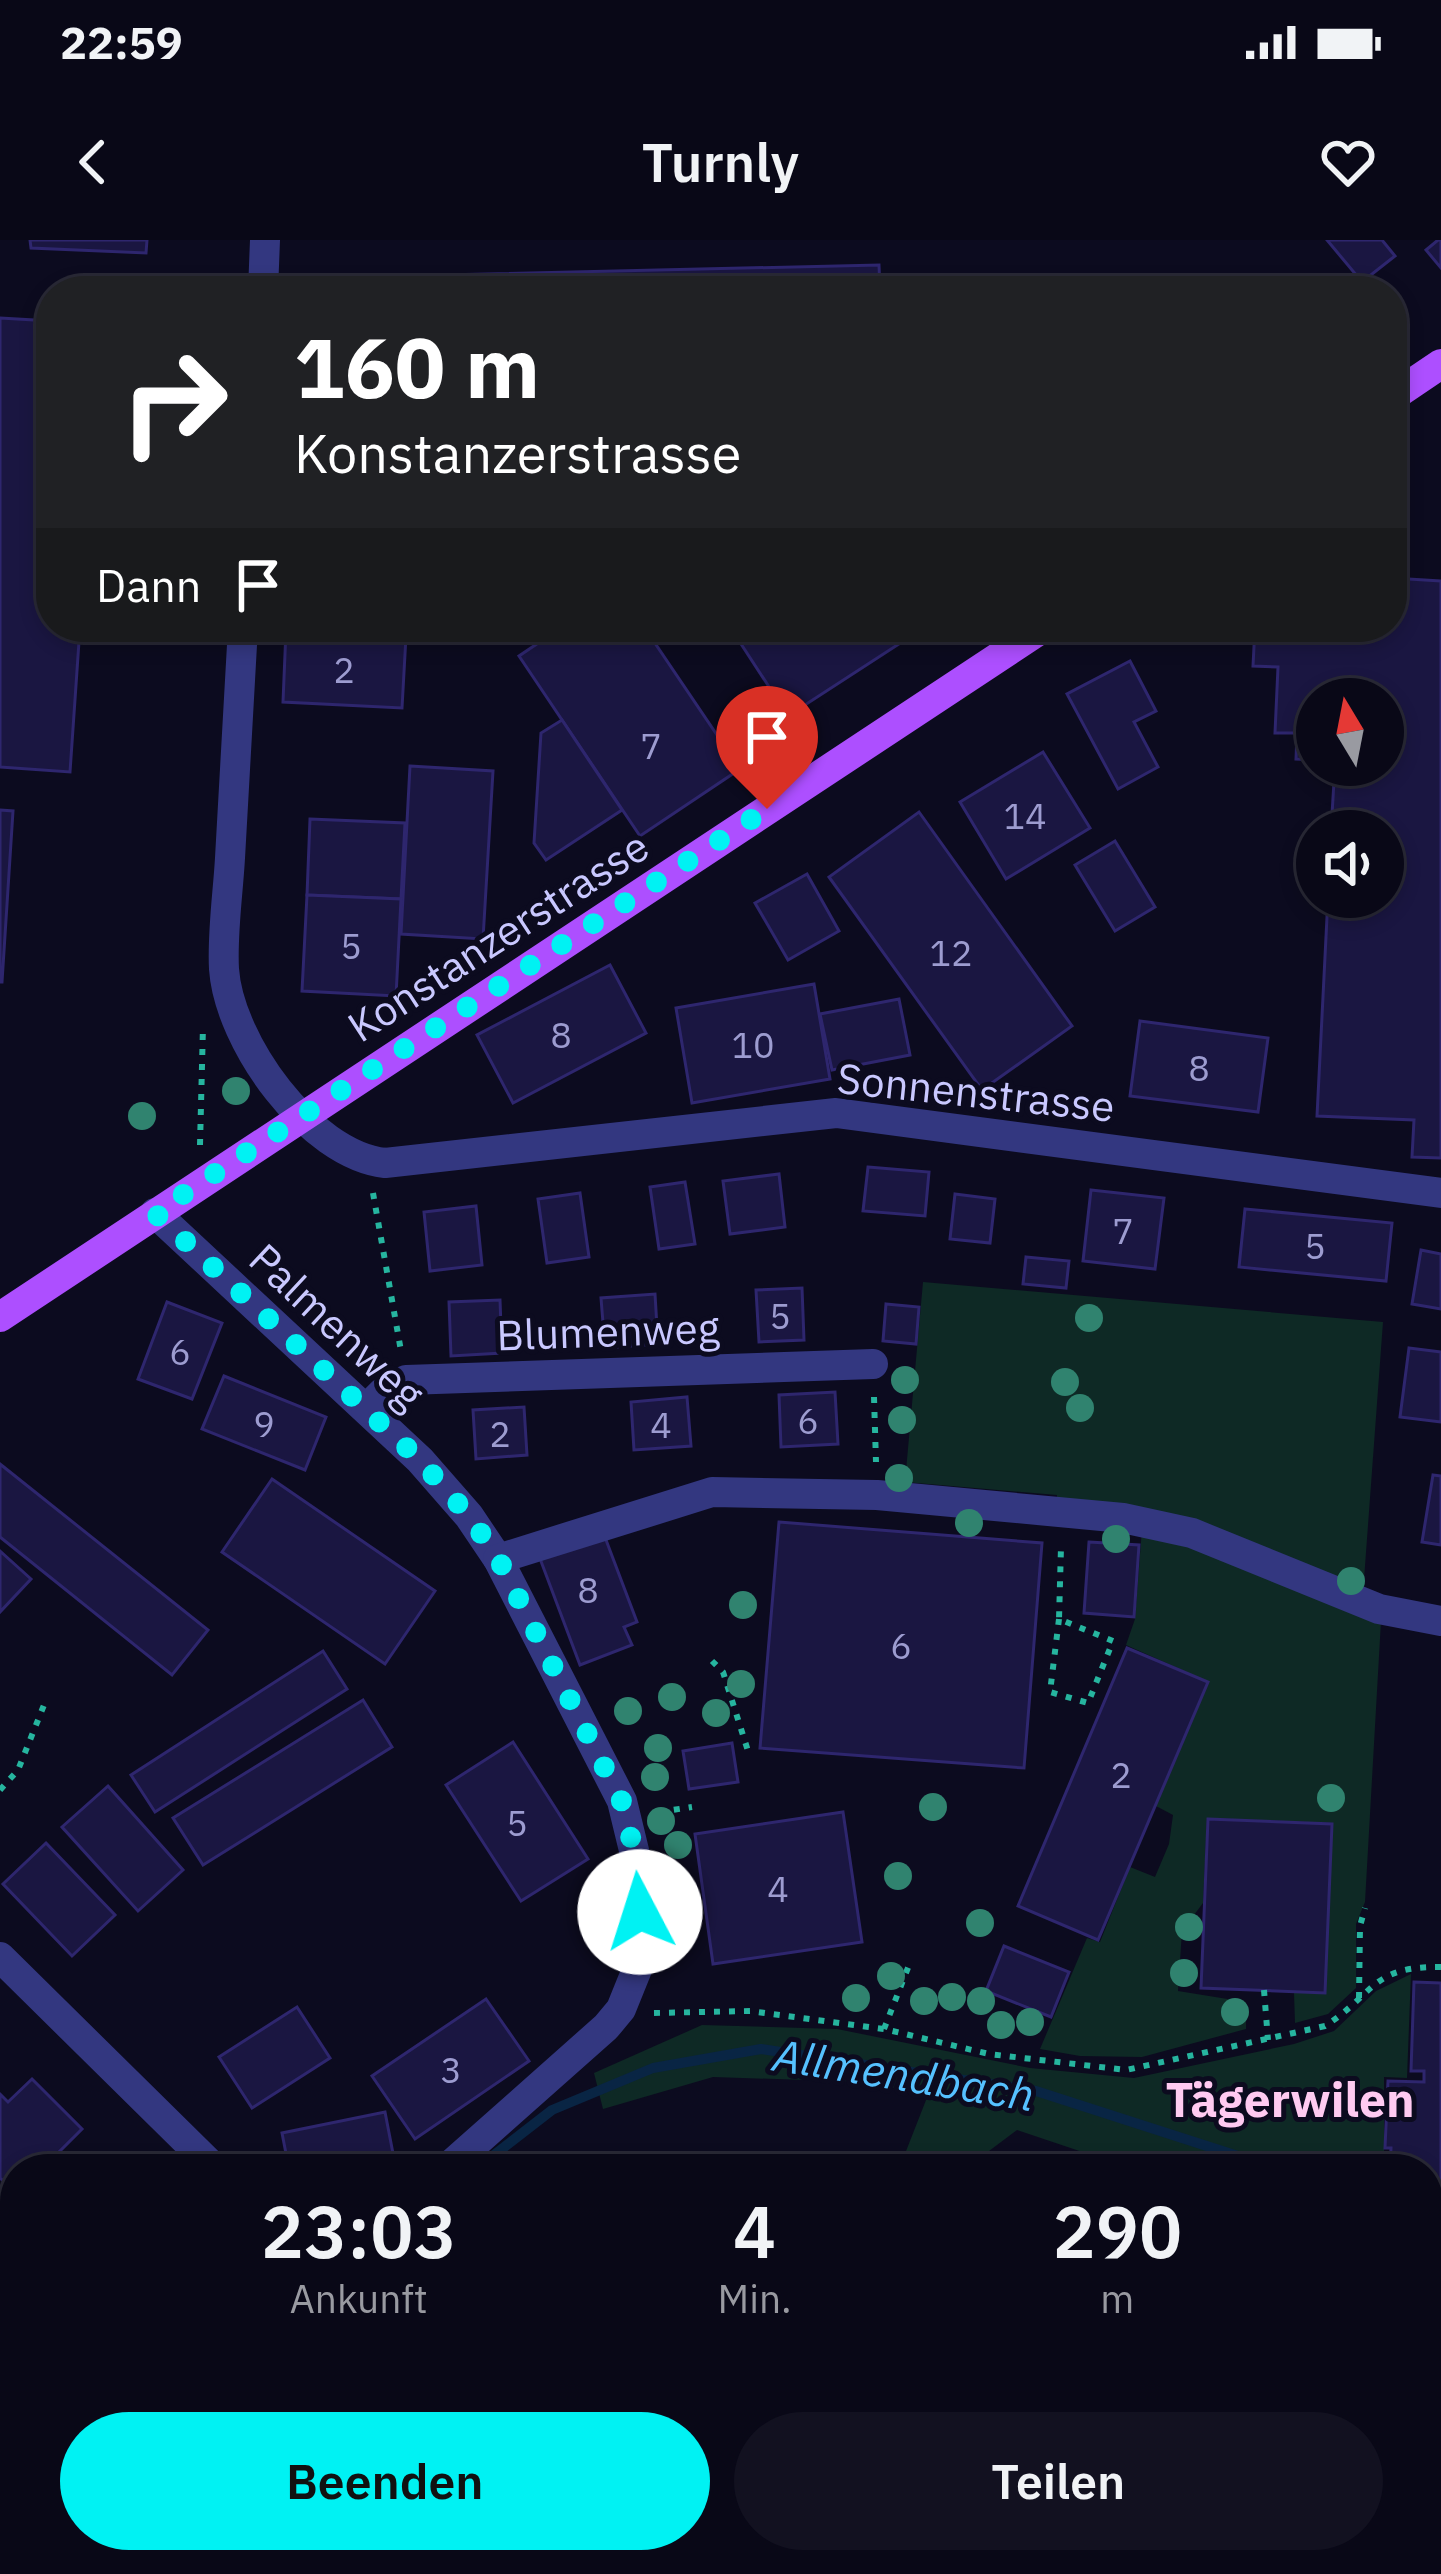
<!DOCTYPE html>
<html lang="de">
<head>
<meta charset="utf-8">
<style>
	:root { --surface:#090817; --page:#121120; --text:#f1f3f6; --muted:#999aa1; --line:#292936; --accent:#00f2f3 }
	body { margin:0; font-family:"IBM Plex Sans",sans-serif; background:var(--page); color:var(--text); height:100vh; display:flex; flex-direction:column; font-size:45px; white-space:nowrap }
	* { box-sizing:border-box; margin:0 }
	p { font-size:39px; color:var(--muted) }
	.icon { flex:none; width:66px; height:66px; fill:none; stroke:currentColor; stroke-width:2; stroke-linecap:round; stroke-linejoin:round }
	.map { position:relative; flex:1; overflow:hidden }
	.details { position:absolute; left:0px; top:1914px; width:1443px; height:420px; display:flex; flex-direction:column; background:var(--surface); border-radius:48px 48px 0 0; box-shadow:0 6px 18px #0003,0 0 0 3px var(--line) }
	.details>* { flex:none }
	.guide { position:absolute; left:36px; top:36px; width:1371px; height:366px; border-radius:48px; box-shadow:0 6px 18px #0003,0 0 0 3px var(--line); background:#202124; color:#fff; overflow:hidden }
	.needle { width:78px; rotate:350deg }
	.tools { position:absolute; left:1296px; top:438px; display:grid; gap:24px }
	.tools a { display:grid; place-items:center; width:108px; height:108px; border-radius:50%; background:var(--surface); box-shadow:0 6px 18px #0003,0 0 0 3px var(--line); font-size:60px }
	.pin { position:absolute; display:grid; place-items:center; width:102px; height:102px; color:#fff; margin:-123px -51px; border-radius:50% 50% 50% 0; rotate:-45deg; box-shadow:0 0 12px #0007 }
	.pin .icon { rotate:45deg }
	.me { position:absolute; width:132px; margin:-66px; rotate:355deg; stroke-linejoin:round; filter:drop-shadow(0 0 9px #0008) }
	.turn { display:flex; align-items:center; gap:42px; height:252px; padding:0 60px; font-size:54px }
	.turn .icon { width:156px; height:156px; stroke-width:2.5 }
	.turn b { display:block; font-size:84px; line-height:102px }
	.then { display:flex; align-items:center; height:114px; padding:0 60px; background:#0003; gap:24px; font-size:45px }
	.eta { display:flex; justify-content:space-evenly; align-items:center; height:204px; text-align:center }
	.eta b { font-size:72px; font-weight:600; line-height:84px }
	.primary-button { display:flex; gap:24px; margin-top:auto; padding:24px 60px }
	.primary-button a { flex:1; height:138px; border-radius:72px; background:var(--accent); color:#111; font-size:48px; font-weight:600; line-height:138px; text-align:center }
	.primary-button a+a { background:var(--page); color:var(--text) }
	.status { display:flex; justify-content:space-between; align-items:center; height:84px; padding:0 60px; background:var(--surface); direction:ltr }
	.status svg { height:33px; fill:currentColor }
	header { display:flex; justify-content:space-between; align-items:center; height:156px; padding:0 60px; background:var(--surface); font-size:54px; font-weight:600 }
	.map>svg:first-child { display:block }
	.green { fill:#0e2925 }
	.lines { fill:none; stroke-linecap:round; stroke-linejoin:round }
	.stream { stroke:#092544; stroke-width:10 }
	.building { fill:#1a1641; stroke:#2e266e; stroke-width:3 }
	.path { stroke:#26b59f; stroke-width:6; stroke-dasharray:6 9; stroke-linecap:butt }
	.minor { stroke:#333780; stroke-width:30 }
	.major { stroke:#ad4fff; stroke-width:30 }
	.tree { fill:#30836f }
	.route { stroke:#00f2f3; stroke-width:21; stroke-dasharray:0 37.8 }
	.labels { text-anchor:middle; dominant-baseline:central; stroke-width:10; stroke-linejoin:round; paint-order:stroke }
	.number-label { font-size:36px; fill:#9d9cd0 }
	.street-label { font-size:42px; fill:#c9c8ff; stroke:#0c0b1f }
	.water-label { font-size:45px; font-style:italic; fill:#56c1ff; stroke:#0c0b1f }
	.quarter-label { font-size:48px; font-weight:bold; fill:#ffcaf1; stroke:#0c0b1f }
</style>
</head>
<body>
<div class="status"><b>22:59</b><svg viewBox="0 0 49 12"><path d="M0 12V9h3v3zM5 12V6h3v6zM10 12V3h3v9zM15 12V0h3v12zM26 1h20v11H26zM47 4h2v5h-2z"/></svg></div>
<header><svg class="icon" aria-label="back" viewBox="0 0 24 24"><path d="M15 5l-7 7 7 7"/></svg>Turnly<svg class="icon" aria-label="heart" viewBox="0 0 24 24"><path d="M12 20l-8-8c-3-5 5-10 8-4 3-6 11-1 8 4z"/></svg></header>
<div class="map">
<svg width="1441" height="2334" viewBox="0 0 1441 2334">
	<rect width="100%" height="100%" fill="#0c0b1f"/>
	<!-- green -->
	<g class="green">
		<polygon points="923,1042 1383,1082 1363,1353 1057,1263 1057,1255 905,1242"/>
		<polygon points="1142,1289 1381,1381 1365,1662 1356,1684 1356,1748 1328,1774 1295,1783 1294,1753 1325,1753 1333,1583 1207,1578 1203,1663 1182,1691 1178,1751 1246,1762 1246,1789 1142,1817 1080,1816 1040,1809 1087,1698 1100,1702 1130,1627 1155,1637 1169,1604 1173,1575 1156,1566 1209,1442 1126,1405 1135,1379"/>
		<polygon points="1411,1734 1407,1838 1384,1837 1384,1929 1133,1929 1017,1890 965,1929 899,1929 928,1855 867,1842 713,1837 603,1869 594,1833 702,1785 837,1789 1030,1828 1134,1838 1294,1804 1334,1791 1376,1751"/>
	</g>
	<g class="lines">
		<!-- stream -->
		<g class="stream">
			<polyline points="476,1929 552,1870 653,1828 761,1809 1036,1851 1278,1929"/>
			<polyline points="13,2334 25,2319"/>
		</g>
	</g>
	<!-- building -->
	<g class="building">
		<polygon points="30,0 147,0 146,13 31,8"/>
		<polygon points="1327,0 1382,0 1395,16 1362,42"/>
		<polygon points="1438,0 1441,0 1441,28 1426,10"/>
		<polygon points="879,25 880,51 310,51 309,38"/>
		<polygon points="1283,45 1284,51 1219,51 1219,47"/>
		<polygon points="1068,48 1068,51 942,51"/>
		<polygon points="0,78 51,81 51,387 80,387 70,532 0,527"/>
		<polygon points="1392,338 1441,341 1441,918 1412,917 1414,880 1317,876 1328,657 1383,657 1383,591 1331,591 1335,525 1383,525 1383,459 1317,459 1317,520 1296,519 1297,493 1275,493 1278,427 1253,426 1255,387 1392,387"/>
		<polygon points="562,387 644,387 740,529 640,596 519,416"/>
		<polygon points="730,387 925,387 788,476"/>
		<polygon points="286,390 406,396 402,468 283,462"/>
		<polygon points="1130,421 1156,471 1134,482 1158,527 1118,549 1067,454"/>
		<polygon points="562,480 622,570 546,620 534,603 541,493"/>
		<polygon points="1043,512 1090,588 1006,639 960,562"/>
		<polygon points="410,526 493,531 483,699 401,694"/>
		<polygon points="0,570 13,571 2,742 0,742"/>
		<polygon points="919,572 1072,786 982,850 829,637"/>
		<polygon points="310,579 405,583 401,659 307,655"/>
		<polygon points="1115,601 1155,667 1115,691 1075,625"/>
		<polygon points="807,634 839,691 788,720 755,663"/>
		<polygon points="307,655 401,659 396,756 302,751"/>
		<polygon points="610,725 646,793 513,863 477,795"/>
		<polygon points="814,744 830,839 692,863 676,768"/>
		<polygon points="899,759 910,815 832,830 820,774"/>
		<polygon points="1140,781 1268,798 1258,872 1130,856"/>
		<polygon points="868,927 929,932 925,976 863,971"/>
		<polygon points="779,934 785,987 730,994 723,941"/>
		<polygon points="685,942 695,1004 659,1009 650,947"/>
		<polygon points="1091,950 1164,958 1155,1029 1083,1021"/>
		<polygon points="580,953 589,1017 547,1023 538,959"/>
		<polygon points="955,954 995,959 990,1003 950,999"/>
		<polygon points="476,966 482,1025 430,1031 424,972"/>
		<polygon points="1245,969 1392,983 1386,1041 1239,1027"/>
		<polygon points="1421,1010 1441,1014 1441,1069 1412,1064"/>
		<polygon points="1026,1017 1069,1021 1066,1048 1023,1044"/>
		<polygon points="802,1048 804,1100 759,1102 756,1050"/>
		<polygon points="655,1054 658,1104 605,1108 601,1058"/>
		<polygon points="500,1060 502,1113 451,1116 449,1062"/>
		<polygon points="167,1062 222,1083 192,1159 138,1139"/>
		<polygon points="886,1064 919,1067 916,1104 883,1101"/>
		<polygon points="1409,1108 1441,1112 1441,1182 1400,1177"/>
		<polygon points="224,1136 326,1177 305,1230 202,1189"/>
		<polygon points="835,1152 838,1204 781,1207 779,1155"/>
		<polygon points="687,1157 691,1206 634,1210 631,1162"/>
		<polygon points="524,1167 527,1215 476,1219 473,1170"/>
		<polygon points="0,1224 208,1390 172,1435 0,1297"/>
		<polygon points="1433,1235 1441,1236 1441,1305 1422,1302"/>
		<polygon points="272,1239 435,1351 385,1424 222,1312"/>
		<polygon points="779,1282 1042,1303 1024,1528 760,1508"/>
		<polygon points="603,1292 637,1382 624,1387 632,1405 580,1425 539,1316"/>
		<polygon points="1089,1302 1139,1305 1134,1377 1084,1373"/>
		<polygon points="0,1311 31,1339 0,1372"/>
		<polygon points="1127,1408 1208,1442 1098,1700 1018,1666"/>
		<polygon points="323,1411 347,1449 155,1572 131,1535"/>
		<polygon points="363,1460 392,1507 203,1625 173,1578"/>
		<polygon points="513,1502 588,1619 521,1661 446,1545"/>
		<polygon points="732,1503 738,1542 689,1549 683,1511"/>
		<polygon points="108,1546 183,1630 138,1671 62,1587"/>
		<polygon points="843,1572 862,1702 713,1724 695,1594"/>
		<polygon points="1208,1579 1332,1584 1325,1753 1201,1748"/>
		<polygon points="46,1603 115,1675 72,1716 3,1644"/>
		<polygon points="1004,1706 1069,1732 1051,1777 986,1751"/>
		<polygon points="1414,1742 1441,1743 1441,1945 1428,1945 1428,1929 1390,1929 1391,1908 1385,1908 1388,1841 1424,1842 1424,1831 1411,1831"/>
		<polygon points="486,1759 529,1821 415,1899 372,1836"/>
		<polygon points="297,1767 330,1818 252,1868 219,1817"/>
		<polygon points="32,1839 82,1889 59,1912 77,1929 15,1929 15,1952 0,1938 0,1854 8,1862"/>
		<polygon points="385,1872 396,1929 289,1929 282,1893"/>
		<polygon points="1014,1913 1053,1924 1052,1929 1010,1929"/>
		<polygon points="15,1964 15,2051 5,2061 10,2066 0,2076 0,1979"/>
		<polygon points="1428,2059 1441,2062 1441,2132 1428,2129"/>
		<polygon points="15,2148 15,2206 0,2214 0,2156"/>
		<polygon points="1428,2249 1441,2251 1440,2303 1428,2302"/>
		<polygon points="121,2319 176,2319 169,2334 123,2334 115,2328"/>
		<polygon points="211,2319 308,2319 302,2334 204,2334"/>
		<polygon points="504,2319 634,2319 658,2331 652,2334 501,2334"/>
		<polygon points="783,2327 835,2332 835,2334 771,2334"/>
	</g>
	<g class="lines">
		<!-- path -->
		<g class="path">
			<polyline points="200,905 203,786"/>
			<polyline points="373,953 401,1111"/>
			<polyline points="874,1157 876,1222"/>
			<polyline points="1059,1379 1050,1452 1088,1463 1113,1401 1059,1379 1061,1307"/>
			<polyline points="712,1421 723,1432 748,1511"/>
			<polyline points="0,1550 18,1530 44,1465"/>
			<polyline points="659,1572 692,1567"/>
			<polyline points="1264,1750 1268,1800"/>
			<polyline points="1359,1758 1360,1686 1365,1668"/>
			<path d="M654,1773L750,1771L884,1789L989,1814L1126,1830L1325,1786C1376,1753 1371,1726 1441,1727"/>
			<polyline points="884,1789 911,1720"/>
		</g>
		<!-- minor -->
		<g class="minor">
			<polyline points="263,51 265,0"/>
			<path d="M243,387C239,464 235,541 230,618C228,654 222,693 224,729C229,802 309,914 385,923L836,873L1441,953"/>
			<polyline points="155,973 420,1220 469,1276 498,1319 622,1561 638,1627 642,1717 621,1769 606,1787 446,1929"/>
			<polyline points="366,1169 382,1153 406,1140 873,1124"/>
			<polyline points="498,1319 712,1252 877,1255 1123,1278 1192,1293 1379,1369 1441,1381"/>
			<polyline points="0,1717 215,1929"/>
			<polyline points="0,2130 15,2122"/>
			<polyline points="1066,2319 1229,2334"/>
			<polyline points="704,2334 707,2319"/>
		</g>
		<!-- major -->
		<g class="major">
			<polyline points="1392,157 1441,124"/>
			<polyline points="0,1077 1044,387"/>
		</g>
	</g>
	<!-- trees -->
	<g class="tree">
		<circle cx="236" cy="851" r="14"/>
		<circle cx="142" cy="876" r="14"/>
		<circle cx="1089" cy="1078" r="14"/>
		<circle cx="905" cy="1140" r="14"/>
		<circle cx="1065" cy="1142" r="14"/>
		<circle cx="1080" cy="1168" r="14"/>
		<circle cx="902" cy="1180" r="14"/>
		<circle cx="899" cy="1238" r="14"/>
		<circle cx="969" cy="1283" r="14"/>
		<circle cx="1116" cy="1299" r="14"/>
		<circle cx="1351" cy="1341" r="14"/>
		<circle cx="743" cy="1365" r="14"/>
		<circle cx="741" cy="1444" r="14"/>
		<circle cx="672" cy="1457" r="14"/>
		<circle cx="628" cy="1471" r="14"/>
		<circle cx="716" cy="1473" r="14"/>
		<circle cx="658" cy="1508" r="14"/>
		<circle cx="655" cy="1537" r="14"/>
		<circle cx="1331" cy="1558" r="14"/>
		<circle cx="933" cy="1567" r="14"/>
		<circle cx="661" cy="1581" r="14"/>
		<circle cx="678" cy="1605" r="14"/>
		<circle cx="898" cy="1636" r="14"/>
		<circle cx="980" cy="1683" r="14"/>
		<circle cx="1189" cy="1687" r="14"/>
		<circle cx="1184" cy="1733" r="14"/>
		<circle cx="891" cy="1736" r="14"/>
		<circle cx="952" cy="1757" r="14"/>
		<circle cx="856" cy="1758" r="14"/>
		<circle cx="924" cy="1761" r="14"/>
		<circle cx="981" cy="1761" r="14"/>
		<circle cx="1235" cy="1772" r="14"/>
		<circle cx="1030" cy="1782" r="14"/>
		<circle cx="1001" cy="1785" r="14"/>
	</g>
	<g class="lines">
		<!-- route -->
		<polyline class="route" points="640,1672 638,1627 622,1562 498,1318 469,1276 420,1220 155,973 767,569"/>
	</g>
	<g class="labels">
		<!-- number labels -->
		<g class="number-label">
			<text x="344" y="429">2</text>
			<text x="651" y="505">7</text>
			<text x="1025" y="575">14</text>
			<text x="351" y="705">5</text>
			<text x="951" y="712">12</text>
			<text x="561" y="794">8</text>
			<text x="753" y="804">10</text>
			<text x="1199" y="827">8</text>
			<text x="1123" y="990">7</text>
			<text x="1315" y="1005">5</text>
			<text x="780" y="1075">5</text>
			<text x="180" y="1111">6</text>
			<text x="808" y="1180">6</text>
			<text x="264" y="1183">9</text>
			<text x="661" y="1184">4</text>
			<text x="500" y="1193">2</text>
			<text x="588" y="1349">8</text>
			<text x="901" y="1405">6</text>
			<text x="1121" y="1534">2</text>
			<text x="517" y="1582">5</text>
			<text x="778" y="1648">4</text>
			<text x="451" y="1829">3</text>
		</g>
		<!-- street labels -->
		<g class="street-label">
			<text transform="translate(498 696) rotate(-33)">Konstanzerstrasse</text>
			<text transform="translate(976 852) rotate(6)">Sonnenstrasse</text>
			<text transform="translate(337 1086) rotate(43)">Palmenweg</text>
			<text transform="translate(608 1091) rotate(-2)">Blumenweg</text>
		</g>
		<!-- water labels -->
		<g class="water-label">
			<text transform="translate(904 1834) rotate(9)">Allmendbach</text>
		</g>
		<!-- quarter labels -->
		<g class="quarter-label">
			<text x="1290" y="1859">Tägerwilen</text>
		</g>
	</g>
</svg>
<div class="tools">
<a><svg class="needle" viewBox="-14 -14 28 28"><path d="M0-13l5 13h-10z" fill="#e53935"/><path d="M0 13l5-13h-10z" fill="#999aa1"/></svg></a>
<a><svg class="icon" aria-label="sound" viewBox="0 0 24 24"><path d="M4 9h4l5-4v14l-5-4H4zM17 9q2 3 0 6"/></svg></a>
</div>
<div class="pin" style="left:767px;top:569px;background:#d93025"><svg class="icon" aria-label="arrive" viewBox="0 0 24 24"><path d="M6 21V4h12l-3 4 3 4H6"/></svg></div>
<svg class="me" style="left:640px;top:1672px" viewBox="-20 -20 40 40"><circle r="19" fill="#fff"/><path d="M0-13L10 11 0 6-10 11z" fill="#00f2f3"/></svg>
<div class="guide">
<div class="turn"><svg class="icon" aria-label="right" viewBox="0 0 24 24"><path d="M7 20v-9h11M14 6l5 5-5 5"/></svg><div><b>160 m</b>Konstanzerstrasse</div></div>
<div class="then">Dann<svg class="icon" aria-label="arrive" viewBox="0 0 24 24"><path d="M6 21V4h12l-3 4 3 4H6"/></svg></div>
</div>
<section class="details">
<div class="eta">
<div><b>23:03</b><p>Ankunft</p></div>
<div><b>4</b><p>Min.</p></div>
<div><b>290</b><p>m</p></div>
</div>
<div class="primary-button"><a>Beenden</a><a>Teilen</a></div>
</section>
</div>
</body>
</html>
